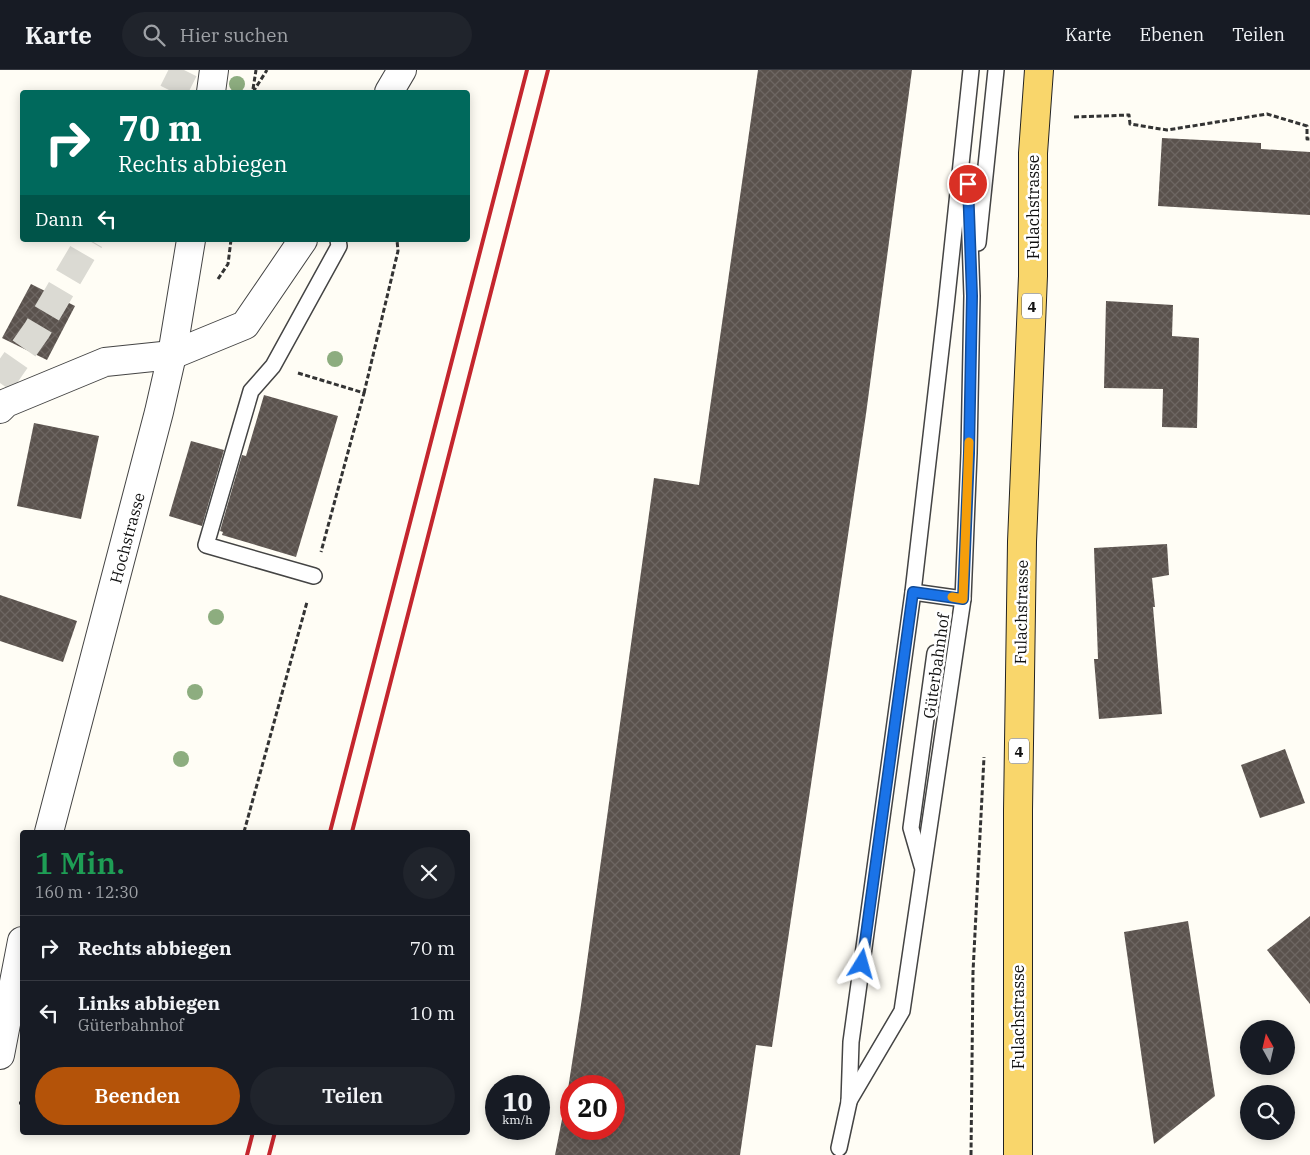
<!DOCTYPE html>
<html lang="de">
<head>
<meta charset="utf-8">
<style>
	:root { --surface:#171b24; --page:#20242c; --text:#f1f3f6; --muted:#9ea1a6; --line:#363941; --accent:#b45309 }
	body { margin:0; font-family:"IBM Plex Serif",serif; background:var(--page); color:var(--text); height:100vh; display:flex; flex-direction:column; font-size:19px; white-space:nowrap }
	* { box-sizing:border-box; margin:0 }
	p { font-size:16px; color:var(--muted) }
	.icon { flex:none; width:28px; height:28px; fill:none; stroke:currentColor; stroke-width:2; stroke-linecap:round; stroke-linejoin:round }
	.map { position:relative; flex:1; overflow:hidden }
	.sheet { position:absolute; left:20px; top:760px; width:450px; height:305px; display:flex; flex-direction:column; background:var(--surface); border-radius:5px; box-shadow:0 2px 12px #0003 }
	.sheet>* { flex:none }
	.banner { position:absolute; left:20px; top:20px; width:450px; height:152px; border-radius:5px; box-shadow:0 2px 12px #0003; background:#00695c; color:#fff; overflow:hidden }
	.needle { width:32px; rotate:352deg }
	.fabs { position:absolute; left:1240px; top:950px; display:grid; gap:10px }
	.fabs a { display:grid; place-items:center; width:55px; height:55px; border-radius:50%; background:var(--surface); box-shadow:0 2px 12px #0003; font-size:25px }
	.speed { position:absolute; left:485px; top:1005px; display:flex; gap:10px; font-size:25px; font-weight:700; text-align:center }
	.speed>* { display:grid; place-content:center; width:65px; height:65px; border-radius:50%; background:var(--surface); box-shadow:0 2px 12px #0003; line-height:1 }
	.speed small { font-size:12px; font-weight:400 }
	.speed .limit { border:8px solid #d22; background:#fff; color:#111 }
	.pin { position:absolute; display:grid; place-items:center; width:42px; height:42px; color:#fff; margin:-21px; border:2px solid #fff; border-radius:50%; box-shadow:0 1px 5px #0007 }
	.me { position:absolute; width:55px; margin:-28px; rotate:8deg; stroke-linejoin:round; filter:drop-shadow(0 0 4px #0008) }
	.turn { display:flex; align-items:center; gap:18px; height:105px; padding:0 15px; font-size:22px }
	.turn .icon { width:65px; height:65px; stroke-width:2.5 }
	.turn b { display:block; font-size:35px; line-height:42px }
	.then { display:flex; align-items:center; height:48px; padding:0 15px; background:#0003; gap:10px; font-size:19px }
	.round { display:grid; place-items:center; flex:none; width:52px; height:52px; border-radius:26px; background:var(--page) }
	.overview { display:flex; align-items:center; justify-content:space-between; height:85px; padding:0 15px }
	h1 { font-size:30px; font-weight:600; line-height:38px; color:#1e9e55 }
	.button { display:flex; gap:10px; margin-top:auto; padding:10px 15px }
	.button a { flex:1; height:58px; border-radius:30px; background:var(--accent); color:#fff; font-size:20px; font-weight:600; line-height:58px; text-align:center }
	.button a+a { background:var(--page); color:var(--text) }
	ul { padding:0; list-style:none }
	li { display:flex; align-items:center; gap:15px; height:65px; padding:0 15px; border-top:1px solid var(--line) }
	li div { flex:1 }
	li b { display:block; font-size:19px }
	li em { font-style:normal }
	header { display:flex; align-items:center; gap:30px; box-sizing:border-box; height:70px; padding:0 25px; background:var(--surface); border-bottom:1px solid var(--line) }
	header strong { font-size:24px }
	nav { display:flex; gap:28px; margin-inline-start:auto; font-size:18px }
	.search { width:350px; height:45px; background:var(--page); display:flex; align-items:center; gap:12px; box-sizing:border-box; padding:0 18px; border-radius:28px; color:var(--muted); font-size:19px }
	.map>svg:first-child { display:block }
	.building { fill:url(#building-cross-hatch); fill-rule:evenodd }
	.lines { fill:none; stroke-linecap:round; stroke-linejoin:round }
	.trunk-tunnel { stroke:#dbdad3; stroke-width:28; stroke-dasharray:28 14; stroke-linecap:butt }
	.service-casing { stroke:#444; stroke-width:18 }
	.minor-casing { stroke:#444; stroke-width:30 }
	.tertiary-casing { stroke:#444; stroke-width:30 }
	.primary-casing { stroke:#222; stroke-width:30 }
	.path { stroke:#333; stroke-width:3; stroke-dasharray:5 2.5; stroke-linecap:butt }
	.service { stroke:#fff; stroke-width:15 }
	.minor { stroke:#fff; stroke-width:28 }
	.tertiary { stroke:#fff; stroke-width:28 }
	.primary { stroke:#f9d66b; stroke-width:28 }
	.rail { stroke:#c4262e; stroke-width:4 }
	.tree { fill:#8dad7f }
	.route-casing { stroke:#114b97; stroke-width:12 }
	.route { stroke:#1a73e8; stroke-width:9 }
	.slow { stroke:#f59e0b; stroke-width:9 }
	.labels { text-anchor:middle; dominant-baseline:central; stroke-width:5; stroke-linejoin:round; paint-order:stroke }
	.shield { fill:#fff; stroke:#585858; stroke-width:1 }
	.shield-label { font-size:15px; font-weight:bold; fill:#111 }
	.street-label { font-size:16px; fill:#111; stroke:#fff }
</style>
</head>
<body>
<header>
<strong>Karte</strong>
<div class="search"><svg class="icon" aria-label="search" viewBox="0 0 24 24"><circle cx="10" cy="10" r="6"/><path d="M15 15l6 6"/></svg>Hier suchen</div>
<nav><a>Karte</a><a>Ebenen</a><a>Teilen</a></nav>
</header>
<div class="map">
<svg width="1310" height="1085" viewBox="0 0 1310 1085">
	<defs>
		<pattern id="building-cross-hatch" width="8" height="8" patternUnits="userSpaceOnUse" patternTransform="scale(1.25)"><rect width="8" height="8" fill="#5a524d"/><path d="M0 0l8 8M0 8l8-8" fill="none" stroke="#6d6662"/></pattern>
	</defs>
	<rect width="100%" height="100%" fill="#fffdf5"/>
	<!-- building -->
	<g class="building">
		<path d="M758,0H912L866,344L772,977L756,975L740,1085H555L568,1019L581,935L654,408L699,415ZM571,1016H614V1059H571Z"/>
		<polygon points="1162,68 1261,73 1261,79 1310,82 1310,145 1158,136"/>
		<polygon points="31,214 75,236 47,290 2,268"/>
		<polygon points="1106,231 1173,235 1172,266 1199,268 1197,358 1162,357 1163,319 1104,318"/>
		<polygon points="264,325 338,346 296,487 222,465 223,462 220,461 242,385 246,386"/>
		<polygon points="34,353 99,366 81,449 17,436"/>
		<polygon points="191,371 224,380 202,456 169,446"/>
		<polygon points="1167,474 1169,505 1152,508 1155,537 1153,537 1162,644 1099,649 1094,589 1098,589 1094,478"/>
		<polygon points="0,525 77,551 63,592 0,571"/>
		<polygon points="1285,679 1305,733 1260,748 1241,695"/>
		<polygon points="1310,846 1310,934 1267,880"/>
		<polygon points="1188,851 1215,1026 1154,1074 1124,862"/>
	</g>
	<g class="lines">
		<!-- trunk-tunnel -->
		<g class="trunk-tunnel">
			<polyline points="173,22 184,0"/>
			<polyline points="0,313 37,260 90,170"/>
		</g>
		<defs>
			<g id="service">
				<polyline points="978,173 996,0"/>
				<polyline points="314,506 206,475 251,321 273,296 339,176 338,170"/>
				<polyline points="913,522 963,529"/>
				<polyline points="922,796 911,758 935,583"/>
				<polyline points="849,1031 902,941 963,529 969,383 972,226 968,111"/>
				<polyline points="839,1078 849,1032 851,972 913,522 946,236 971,0"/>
			</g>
			<g id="minor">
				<polyline points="389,22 402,0"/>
				<polyline points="0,339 6,333 105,292 172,285 245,255 303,170"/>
			</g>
			<g id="tertiary">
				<polyline points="211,22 214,0"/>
				<polyline points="49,762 159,342 172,285 191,170"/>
				<polyline points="0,985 22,871"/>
			</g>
			<polyline id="primary" points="1018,1085 1018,740 1022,472 1033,206 1033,83 1039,0"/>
		</defs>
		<!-- service casing -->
		<use href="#service" class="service-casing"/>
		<!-- minor casing -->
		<use href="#minor" class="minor-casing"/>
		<!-- tertiary casing -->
		<use href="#tertiary" class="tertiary-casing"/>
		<!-- primary casing -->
		<use href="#primary" class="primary-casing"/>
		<!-- path -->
		<g class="path">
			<polyline points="253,19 256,0"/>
			<polyline points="253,22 267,0"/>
			<polyline points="1074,47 1129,45 1130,54 1167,60 1267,44 1307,56 1307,69 1310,69"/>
			<polyline points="218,209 228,194 231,170"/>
			<polyline points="298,303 364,323 321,482"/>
			<polyline points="364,323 398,181 397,170"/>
			<polyline points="244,762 307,532"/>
			<polyline points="19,1033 22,1033"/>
			<polyline points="971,1085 973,902 984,687"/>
		</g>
		<!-- service -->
		<use href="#service" class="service"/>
		<!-- minor -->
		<use href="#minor" class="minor"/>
		<!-- tertiary -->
		<use href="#tertiary" class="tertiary"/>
		<!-- primary -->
		<use href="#primary" class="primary"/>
		<!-- rail -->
		<g class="rail">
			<polyline points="330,762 527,0"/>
			<polyline points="352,762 548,0"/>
			<polyline points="247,1085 253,1062"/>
			<polyline points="269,1085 275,1062"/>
		</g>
	</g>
	<!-- trees -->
	<g class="tree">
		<circle cx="237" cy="14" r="8"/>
		<circle cx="335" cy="289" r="8"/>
		<circle cx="216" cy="547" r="8"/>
		<circle cx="195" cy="622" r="8"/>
		<circle cx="181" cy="689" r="8"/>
	</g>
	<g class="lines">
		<defs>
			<polyline id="route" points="862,894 913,522 963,529 969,383 972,226 968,114"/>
		</defs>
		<!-- route casing -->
		<use href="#route" class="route-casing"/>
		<!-- route -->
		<use href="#route" class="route"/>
		<!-- slow -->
		<polyline class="slow" points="952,527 963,529 969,372"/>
	</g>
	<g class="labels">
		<!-- shield labels -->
		<g class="shield">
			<rect x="1022" y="223.5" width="20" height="25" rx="4"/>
			<rect x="1009" y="668.5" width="20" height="25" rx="4"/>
		</g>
		<g class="shield-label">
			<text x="1032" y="236">4</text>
			<text x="1019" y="681">4</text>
		</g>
		<!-- street labels -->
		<g class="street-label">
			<text transform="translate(1033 137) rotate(-90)">Fulachstrasse</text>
			<text transform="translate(127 468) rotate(-75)">Hochstrasse</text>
			<text transform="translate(1021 542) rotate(-89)">Fulachstrasse</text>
			<text transform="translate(936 596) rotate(-82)">Güterbahnhof</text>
			<text transform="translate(1018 947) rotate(-90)">Fulachstrasse</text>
		</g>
	</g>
</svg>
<div class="fabs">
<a><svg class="needle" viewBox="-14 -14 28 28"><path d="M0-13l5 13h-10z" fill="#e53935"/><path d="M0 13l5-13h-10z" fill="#9ea1a6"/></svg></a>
<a><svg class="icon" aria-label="search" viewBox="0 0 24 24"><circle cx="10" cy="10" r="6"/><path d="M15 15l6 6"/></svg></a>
</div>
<div class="speed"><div>10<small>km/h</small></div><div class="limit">20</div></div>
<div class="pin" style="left:968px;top:114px;background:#d93025"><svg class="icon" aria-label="arrive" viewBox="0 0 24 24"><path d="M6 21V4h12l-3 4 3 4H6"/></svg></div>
<svg class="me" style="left:862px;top:894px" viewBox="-20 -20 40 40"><path d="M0-17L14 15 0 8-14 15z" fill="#1a73e8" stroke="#fff" stroke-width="4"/></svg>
<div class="banner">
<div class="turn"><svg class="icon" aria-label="right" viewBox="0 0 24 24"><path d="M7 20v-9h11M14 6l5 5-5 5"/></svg><div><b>70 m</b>Rechts abbiegen</div></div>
<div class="then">Dann<svg class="icon" aria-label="left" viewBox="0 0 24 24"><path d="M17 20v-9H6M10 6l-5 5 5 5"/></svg></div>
</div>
<section class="sheet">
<div class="overview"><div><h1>1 Min.</h1><p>160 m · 12:30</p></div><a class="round"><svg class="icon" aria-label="close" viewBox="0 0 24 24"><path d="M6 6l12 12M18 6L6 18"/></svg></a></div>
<ul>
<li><svg class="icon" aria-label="right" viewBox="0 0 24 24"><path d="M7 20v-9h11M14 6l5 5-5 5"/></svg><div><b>Rechts abbiegen</b></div><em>70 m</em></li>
<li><svg class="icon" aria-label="left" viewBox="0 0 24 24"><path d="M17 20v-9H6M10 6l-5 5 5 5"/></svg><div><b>Links abbiegen</b><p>Güterbahnhof</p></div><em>10 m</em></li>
</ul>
<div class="button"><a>Beenden</a><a>Teilen</a></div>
</section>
</div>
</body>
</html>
